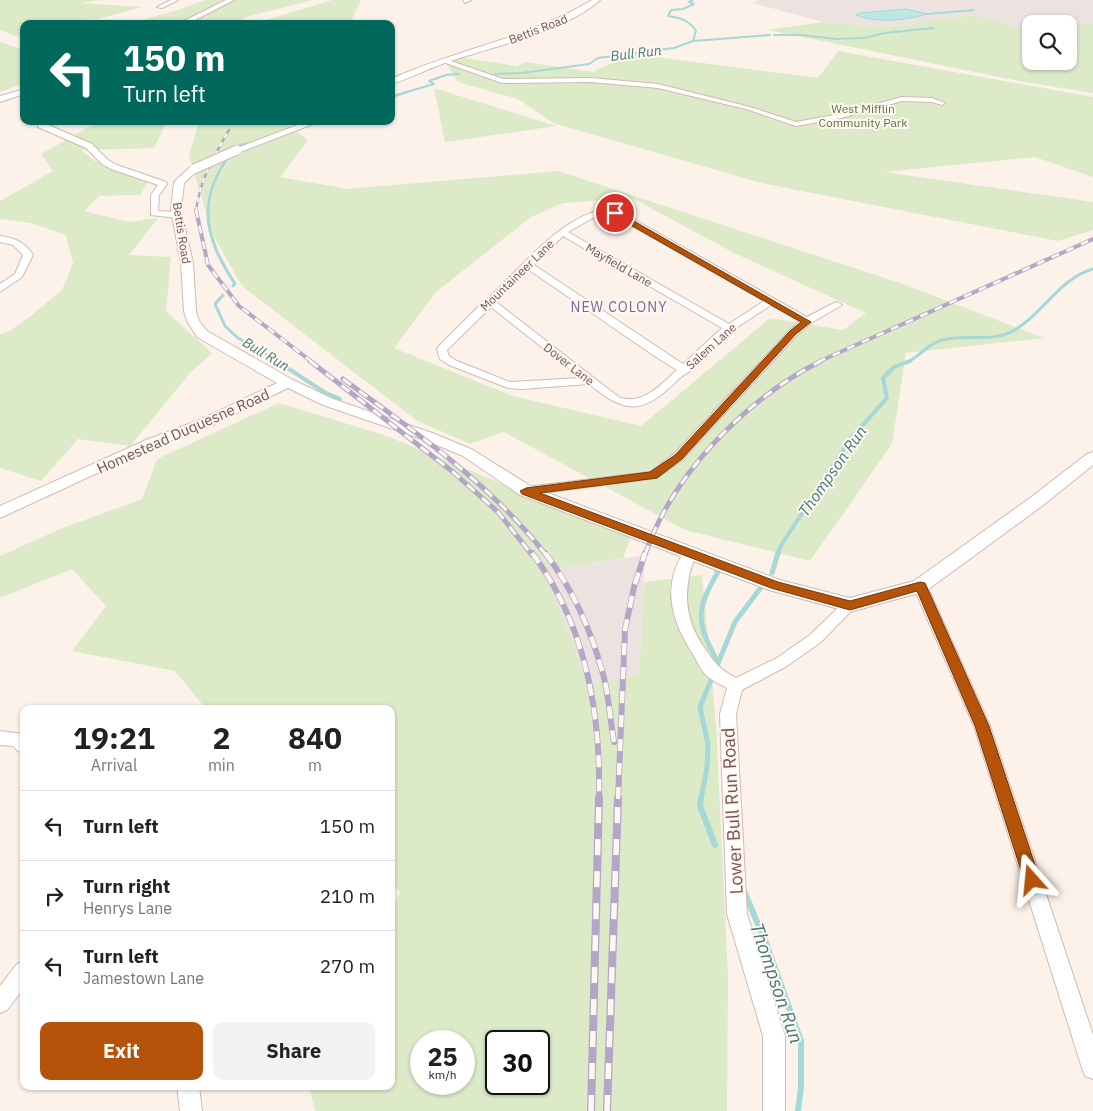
<!DOCTYPE html>
<html lang="en">
<head>
<meta charset="utf-8">
<style>
	:root { --surface:#fff; --page:#f2f2f2; --text:#222; --muted:#767676; --line:#e0e0e0; --accent:#b45309 }
	body { margin:0; font-family:"IBM Plex Sans",sans-serif; background:var(--page); color:var(--text); height:100vh; display:flex; flex-direction:column; font-size:19px; white-space:nowrap }
	* { box-sizing:border-box; margin:0 }
	p { font-size:16px; color:var(--muted) }
	.icon { flex:none; width:28px; height:28px; fill:none; stroke:currentColor; stroke-width:2; stroke-linecap:round; stroke-linejoin:round }
	.map { position:relative; flex:1; overflow:hidden }
	.sheet { position:absolute; left:20px; top:705px; width:375px; height:385px; display:flex; flex-direction:column; background:var(--surface); border-radius:10px; box-shadow:0 1px 4px #0004 }
	.sheet>* { flex:none }
	.hud { position:absolute; left:20px; top:20px; width:375px; height:105px; border-radius:10px; box-shadow:0 1px 4px #0004; background:#00695c; color:#fff; overflow:hidden }
	.fabs { position:absolute; left:1022px; top:15px; display:grid; gap:10px }
	.fabs a { display:grid; place-items:center; width:55px; height:55px; border-radius:10px; background:var(--surface); box-shadow:0 1px 4px #0004; font-size:25px }
	.speed { position:absolute; left:410px; top:1030px; display:flex; gap:10px; font-size:25px; font-weight:700; text-align:center }
	.speed>* { display:grid; place-content:center; width:65px; height:65px; border-radius:50%; background:var(--surface); box-shadow:0 1px 4px #0004; line-height:1 }
	.speed small { font-size:12px; font-weight:400 }
	.speed .limit { border:2px solid #111; border-radius:8px; background:#fff; color:#111 }
	.pin { position:absolute; display:grid; place-items:center; width:42px; height:42px; color:#fff; margin:-21px; border:2px solid #fff; border-radius:50%; box-shadow:0 1px 5px #0007 }
	.me { position:absolute; width:55px; margin:-28px; rotate:342deg; stroke-linejoin:round; filter:drop-shadow(0 0 4px #0008) }
	.turn { display:flex; align-items:center; gap:18px; height:105px; padding:0 20px; font-size:22px }
	.turn .icon { width:65px; height:65px; stroke-width:2.5 }
	.turn b { display:block; font-size:35px; line-height:42px }
	.eta { display:flex; justify-content:space-evenly; align-items:center; height:85px; text-align:center }
	.eta b { font-size:30px; font-weight:700; line-height:35px }
	.button { display:flex; gap:10px; margin-top:auto; padding:10px 20px }
	.button a { flex:1; height:58px; border-radius:10px; background:var(--accent); color:#fff; font-size:20px; font-weight:700; line-height:58px; text-align:center }
	.button a+a { background:var(--page); color:var(--text) }
	ul { padding:0; list-style:none }
	li { display:flex; align-items:center; gap:15px; height:70px; padding:0 20px; border-top:1px solid var(--line) }
	li div { flex:1 }
	li b { display:block; font-size:19px }
	li em { font-style:normal }
	.map>svg:first-child { display:block }
	.industrial { fill:#ece3e0 }
	.green { fill:#dceac8; fill-rule:evenodd }
	.water { fill:#bee6e4; stroke:#a5d8d6 }
	.lines { fill:none; stroke-linecap:round; stroke-linejoin:round }
	.stream-far5 { stroke:#a5d8d6; stroke-width:2 }
	.stream-far4 { stroke:#a5d8d6; stroke-width:2.5 }
	.stream-far3 { stroke:#a5d8d6; stroke-width:3 }
	.stream-far2 { stroke:#a5d8d6; stroke-width:4 }
	.stream-far1 { stroke:#a5d8d6; stroke-width:5 }
	.stream { stroke:#a5d8d6; stroke-width:6 }
	.minor-casing { stroke:#d1bab2; stroke-width:2 }
	.tertiary-casing { stroke:#d1bab2; stroke-width:2 }
	.minor { fill:#fff; fill-rule:evenodd }
	.tertiary { fill:#fff; fill-rule:evenodd }
	.rail-far4-casing { stroke:#b3a7c7; stroke-width:2.5 }
	.rail-far3-casing { stroke:#b3a7c7; stroke-width:4 }
	.rail-far2-casing { stroke:#b3a7c7; stroke-width:5 }
	.rail-far1-casing { stroke:#b3a7c7; stroke-width:6 }
	.rail-casing { stroke:#b3a7c7; stroke-width:8 }
	.rail-far4 { stroke:#fff7f1; stroke-width:2; stroke-dasharray:5; stroke-linecap:butt }
	.rail-far3 { stroke:#fff7f1; stroke-width:2.5; stroke-dasharray:8; stroke-linecap:butt }
	.rail-far2 { stroke:#fff7f1; stroke-width:3; stroke-dasharray:10; stroke-linecap:butt }
	.rail-far1 { stroke:#fff7f1; stroke-width:4.5; stroke-dasharray:12; stroke-linecap:butt }
	.rail { stroke:#fff7f1; stroke-width:5.5; stroke-dasharray:16; stroke-linecap:butt }
	.tertiary-bridge-casing { stroke:#d1bab2; stroke-width:11; stroke-linecap:butt }
	.tertiary-bridge { stroke:#fff; stroke-width:9 }
	.route { fill:#b45309; stroke:#753606 }
	.labels { text-anchor:middle; dominant-baseline:central; stroke-width:4; stroke-linejoin:round; paint-order:stroke }
	.far-street-label { font-size:12px; fill:#77554d; stroke:#fff7f1 }
	.far-park-label { font-size:12px; fill:#5c7642; stroke:#fff7f1 }
	.far-water-label { font-size:14px; font-style:italic; fill:#417c7a; stroke:#fff7f1 }
	.far-neighbourhood-label { font-size:14px; letter-spacing:1px; fill:#7b6692; stroke:#fff7f1 }
	.street-label { font-size:15px; fill:#77554d; stroke:#fff7f1 }
	.water-label { font-size:16px; font-style:italic; fill:#417c7a; stroke:#fff7f1 }
	.near-street-label { font-size:18px; fill:#77554d; stroke:#fff7f1 }
	.near-water-label { font-size:19px; font-style:italic; fill:#417c7a; stroke:#fff7f1 }
</style>
</head>
<body>
<div class="map">
<svg width="1093" height="1111" viewBox="0 0 1093 1111">
	<rect width="100%" height="100%" fill="#fcf2ea"/>
	<!-- industrial -->
	<g class="industrial">
		<polygon points="758,0 1093,0 1093,23 1069,27 1069,24 1031,24 1031,30 972,15 884,28 823,22 753,3"/>
		<polygon points="645,555 639,674 589,685 545,571"/>
	</g>
	<!-- green -->
	<g class="green">
		<polygon points="0,0 102,0 80,3 143,7 98,19 24,24 24,27 19,28 24,31 24,39 0,30"/>
		<polygon points="205,0 313,0 246,17 233,24 128,24 181,9"/>
		<polygon points="332,0 361,0 350,24 261,24 266,20"/>
		<polygon points="972,15 1031,30 1031,61 1069,61 1069,27 1093,23 1093,93 1024,82 768,30 823,22 884,28"/>
		<polygon points="0,42 24,50 24,83 0,92"/>
		<polygon points="838,51 1093,97 1093,177 1035,157 884,172 1093,202 1093,230 1058,241 761,183 553,123 518,99 458,82 446,63 464,58 517,66 525,62 594,72 598,69 634,54 818,78"/>
		<polygon points="434,88 556,126 445,142"/>
		<polygon points="99,121 167,121 154,148 81,150 95,161 148,181 140,195 99,196 84,211 129,222 158,218 129,255 171,257 166,311 212,353 191,372 130,446 78,439 41,481 0,468 0,334 8,332 32,315 62,290 73,263 66,235 31,223 0,219 0,201 53,171 41,154"/>
		<path d="M199,121H285L284,123L308,140L280,177L348,189L558,171L900,283L1044,338L906,353L892,444L810,561L685,530L504,432L470,444L416,420L242,286L213,235L189,156ZM619,199H634L734,253L866,313L843,330L770,318L641,426L513,396L394,348L436,292L531,217L563,203Z"/>
		<path d="M279,403L387,436L631,537L623,558L545,571L589,685L639,674L644,582L702,575L716,724L728,977L727,1111H315L309,1086H391V905L401,893L391,884V709H206L175,671L72,651L106,606L72,569L0,598V556L60,529L142,499L157,459ZM421,1041H464V1084H421ZM496,1041H539V1084H496Z"/>
	</g>
	<!-- water -->
	<path class="water" d="M906,9L928,14C905,20 879,24 856,15L860,13Z"/>
	<g class="lines">
		<!-- stream-far5 -->
		<g class="stream-far5">
			<polyline points="928,14 974,10"/>
			<polyline points="774,35 801,35 837,39 864,38 885,33 933,28"/>
			<polyline points="693,41 770,35"/>
			<path d="M495,74L522,73L589,64L598,58L674,48L693,41L696,31C689,20 681,18 668,16L671,10L683,9L694,4L689,2L693,0"/>
			<polyline points="403,93 434,84 429,81 446,75 459,74"/>
		</g>
		<!-- stream-far4 -->
		<g class="stream-far4">
			<polyline points="391,97 407,92"/>
			<polyline points="235,147 245,144"/>
			<path d="M208,212C209,190 216,174 229,156"/>
		</g>
		<!-- stream-far3 -->
		<g class="stream-far3">
			<path d="M208,210C207,237 221,262 235,284L233,286"/>
			<polyline points="223,295 215,304 225,326 238,338 279,362"/>
			<path d="M907,362C920,357 928,343 942,340C964,334 991,342 1011,332C1042,316 1058,279 1093,269"/>
		</g>
		<!-- stream-far2 -->
		<g class="stream-far2">
			<polyline points="277,361 324,392 340,399"/>
			<polyline points="778,555 780,547 851,438 887,398 883,378 894,367 910,361"/>
		</g>
		<!-- stream-far1 -->
		<g class="stream-far1">
			<path d="M714,566L718,572C694,613 697,622 718,663"/>
			<polyline points="772,573 778,553"/>
			<polyline points="701,799 707,767 708,745 700,707 735,622 762,586"/>
		</g>
		<!-- stream -->
		<g class="stream">
			<polyline points="701,798 700,806 715,845"/>
			<polyline points="744,891 766,943 801,1041 801,1087 798,1111"/>
		</g>
		<defs>
			<g id="minor">
				<polygon points="171,0 178,0 162,8 157,7"/>
				<polygon points="463,0 471,0 465,3"/>
				<polygon points="445,59 503,79 591,78 658,84 750,107 796,122 840,114 902,97 932,98 945,103 942,105 932,102 902,101 841,118 796,126 746,109 658,88 591,82 502,83 443,62"/>
				<polygon points="38,123 44,123 92,144 108,160 117,165 166,182 167,184 159,195 158,211 177,212 181,215 177,218 151,215 151,195 158,185 111,169 102,164 86,148 38,127"/>
				<path d="M608,209L626,215L807,317L834,303L837,302L842,305L811,323L797,335L682,460L657,478L526,495L521,494L520,491L526,487L650,472L674,454L789,331L800,321L771,305L733,330L690,369L689,372C681,375 674,384 668,389C636,418 618,407 589,384L522,389L508,388L449,365L440,359L437,349L438,347L486,299L489,298C519,269 564,213 608,209ZM598,215H607L620,219L764,301L729,324L568,232ZM563,236L722,328L683,364L534,265ZM529,270L659,359L677,370C660,385 645,404 620,398L496,302ZM491,307L581,378L510,382L457,361L449,356L447,350Z"/>
				<path d="M0,236C15,238 25,242 33,255L22,277L0,292V284L15,274L23,255L13,245L0,242Z"/>
				<path d="M689,549L694,551L696,554C683,587 683,616 703,646C714,662 719,669 736,678L777,658L811,634L845,601L850,600L855,601L857,605L821,642L787,666L742,690L736,714L747,914L785,1036V1111H763V1036L727,914L720,714L727,688C720,684 713,681 707,676C701,670 698,663 694,656C672,622 661,588 684,551Z"/>
				<polygon points="920,581 925,582 927,586 990,726 1093,1035 1093,1079 1085,1076 1082,1068 974,726 913,586 915,582"/>
				<polygon points="0,731 23,734 24,753 18,751 13,746 0,745"/>
				<polygon points="24,961 24,988 7,1010 0,1013 0,986 17,964"/>
				<polygon points="177,1086 199,1086 202,1111 180,1111"/>
			</g>
			<g id="tertiary">
				<polygon points="226,0 234,0 187,24 178,24"/>
				<path d="M592,0H600C565,32 490,47 445,63C427,69 409,79 391,84V79C457,49 530,38 592,0Z"/>
				<polygon points="24,89 24,94 0,102 0,96"/>
				<polygon points="308,121 321,121 240,152 234,152 232,150"/>
				<polygon points="194,166 199,169 184,183 181,210 193,263 196,311 199,321 207,331 293,380 333,399 435,434 473,450 532,487 780,580 850,598 914,581 1030,498 1087,454 1093,452 1093,465 1042,506 926,591 850,612 769,590 520,495 463,456 425,440 323,405 288,388 212,425 156,446 0,518 0,506 146,440 202,419 277,383 197,337 187,321 184,311 181,263 171,210 174,182 190,167"/>
			</g>
		</defs>
		<!-- minor casing -->
		<use href="#minor" class="minor-casing"/>
		<!-- tertiary casing -->
		<use href="#tertiary" class="tertiary-casing"/>
		<!-- minor -->
		<use href="#minor" class="minor"/>
		<!-- tertiary -->
		<use href="#tertiary" class="tertiary"/>
		<defs>
			<path id="rail-far4" d="M196,212C199,181 214,156 229,130"/>
			<g id="rail-far3">
				<polyline points="196,210 208,265 239,306 312,362"/>
				<polyline points="818,362 1093,239"/>
			</g>
			<g id="rail-far2">
				<polyline points="310,361 453,472 498,512 532,555"/>
				<path d="M343,379C415,432 490,483 546,555"/>
				<path d="M645,555C672,474 746,399 821,361"/>
			</g>
			<g id="rail-far1">
				<path d="M532,553C585,623 601,713 599,799"/>
				<path d="M545,553C573,589 591,630 603,674C609,695 610,720 614,742"/>
				<polyline points="618,799 625,630 634,587 645,553"/>
			</g>
			<g id="rail">
				<polyline points="591,1111 599,798"/>
				<polyline points="607,1111 618,798"/>
			</g>
		</defs>
		<!-- rail-far4 casing -->
		<use href="#rail-far4" class="rail-far4-casing"/>
		<!-- rail-far3 casing -->
		<use href="#rail-far3" class="rail-far3-casing"/>
		<!-- rail-far2 casing -->
		<use href="#rail-far2" class="rail-far2-casing"/>
		<!-- rail-far1 casing -->
		<use href="#rail-far1" class="rail-far1-casing"/>
		<!-- rail casing -->
		<use href="#rail" class="rail-casing"/>
		<!-- rail-far4 -->
		<use href="#rail-far4" class="rail-far4"/>
		<!-- rail-far3 -->
		<use href="#rail-far3" class="rail-far3"/>
		<!-- rail-far2 -->
		<use href="#rail-far2" class="rail-far2"/>
		<!-- rail-far1 -->
		<use href="#rail-far1" class="rail-far1"/>
		<!-- rail -->
		<use href="#rail" class="rail"/>
		<defs>
			<polyline id="tertiary-bridge" points="194,169 237,150"/>
		</defs>
		<!-- tertiary-bridge casing -->
		<use href="#tertiary-bridge" class="tertiary-bridge-casing"/>
		<!-- tertiary-bridge -->
		<use href="#tertiary-bridge" class="tertiary-bridge"/>
	</g>
	<!-- route -->
	<polygon class="route" points="613,212 618,212 811,322 796,334 682,459 657,478 540,493 778,582 850,601 920,582 925,583 989,726 1040,880 1037,885 1032,887 1027,885 1024,880 975,726 917,591 850,610 771,588 522,494 520,491 526,488 650,472 675,455 790,331 801,322 613,215"/>
	<g class="labels">
		<!-- far-street labels -->
		<g class="far-street-label">
			<text transform="translate(538 29) rotate(-21)">Bettis Road</text>
			<text transform="translate(182 233) rotate(81)">Bettis Road</text>
			<text transform="translate(619 265) rotate(30)">Mayfield Lane</text>
			<text transform="translate(517 275) rotate(-44)">Mountaineer Lane</text>
			<text transform="translate(711 346) rotate(-42)">Salem Lane</text>
			<text transform="translate(569 364) rotate(38)">Dover Lane</text>
		</g>
		<!-- far-park labels -->
		<g class="far-park-label">
			<text x="863" y="108">West Mifflin<tspan x="863" dy="14">Community Park</tspan></text>
		</g>
		<!-- far-water labels -->
		<g class="far-water-label">
			<text transform="translate(636 53) rotate(-7)">Bull Run</text>
			<text transform="translate(266 354) rotate(31)">Bull Run</text>
		</g>
		<!-- far-neighbourhood labels -->
		<g class="far-neighbourhood-label">
			<text x="619" y="307">NEW COLONY</text>
		</g>
		<!-- street labels -->
		<g class="street-label">
			<text transform="translate(183 431) rotate(-24)">Homestead Duquesne Road</text>
		</g>
		<!-- water labels -->
		<g class="water-label">
			<text transform="translate(832 471) rotate(-55)">Thompson Run</text>
		</g>
		<!-- near-street labels -->
		<g class="near-street-label">
			<text transform="translate(732 811) rotate(-93)">Lower Bull Run Road</text>
		</g>
		<!-- near-water labels -->
		<g class="near-water-label">
			<text transform="translate(777 983) rotate(71)">Thompson Run</text>
		</g>
	</g>
</svg>
<div class="fabs">
<a><svg class="icon" aria-label="search" viewBox="0 0 24 24"><circle cx="10" cy="10" r="6"/><path d="M15 15l6 6"/></svg></a>
</div>
<div class="speed"><div>25<small>km/h</small></div><div class="limit">30</div></div>
<div class="pin" style="left:615px;top:213px;background:#d93025"><svg class="icon" aria-label="arrive" viewBox="0 0 24 24"><path d="M6 21V4h12l-3 4 3 4H6"/></svg></div>
<svg class="me" style="left:1032px;top:880px" viewBox="-20 -20 40 40"><path d="M0-17L14 15 0 8-14 15z" fill="#b45309" stroke="#fff" stroke-width="4"/></svg>
<div class="hud">
<div class="turn"><svg class="icon" aria-label="left" viewBox="0 0 24 24"><path d="M17 20v-9H6M10 6l-5 5 5 5"/></svg><div><b>150 m</b>Turn left</div></div>
</div>
<section class="sheet">
<div class="eta">
<div><b>19:21</b><p>Arrival</p></div>
<div><b>2</b><p>min</p></div>
<div><b>840</b><p>m</p></div>
</div>
<ul>
<li><svg class="icon" aria-label="left" viewBox="0 0 24 24"><path d="M17 20v-9H6M10 6l-5 5 5 5"/></svg><div><b>Turn left</b></div><em>150 m</em></li>
<li><svg class="icon" aria-label="right" viewBox="0 0 24 24"><path d="M7 20v-9h11M14 6l5 5-5 5"/></svg><div><b>Turn right</b><p>Henrys Lane</p></div><em>210 m</em></li>
<li><svg class="icon" aria-label="left" viewBox="0 0 24 24"><path d="M17 20v-9H6M10 6l-5 5 5 5"/></svg><div><b>Turn left</b><p>Jamestown Lane</p></div><em>270 m</em></li>
</ul>
<div class="button"><a>Exit</a><a>Share</a></div>
</section>
</div>
</body>
</html>
